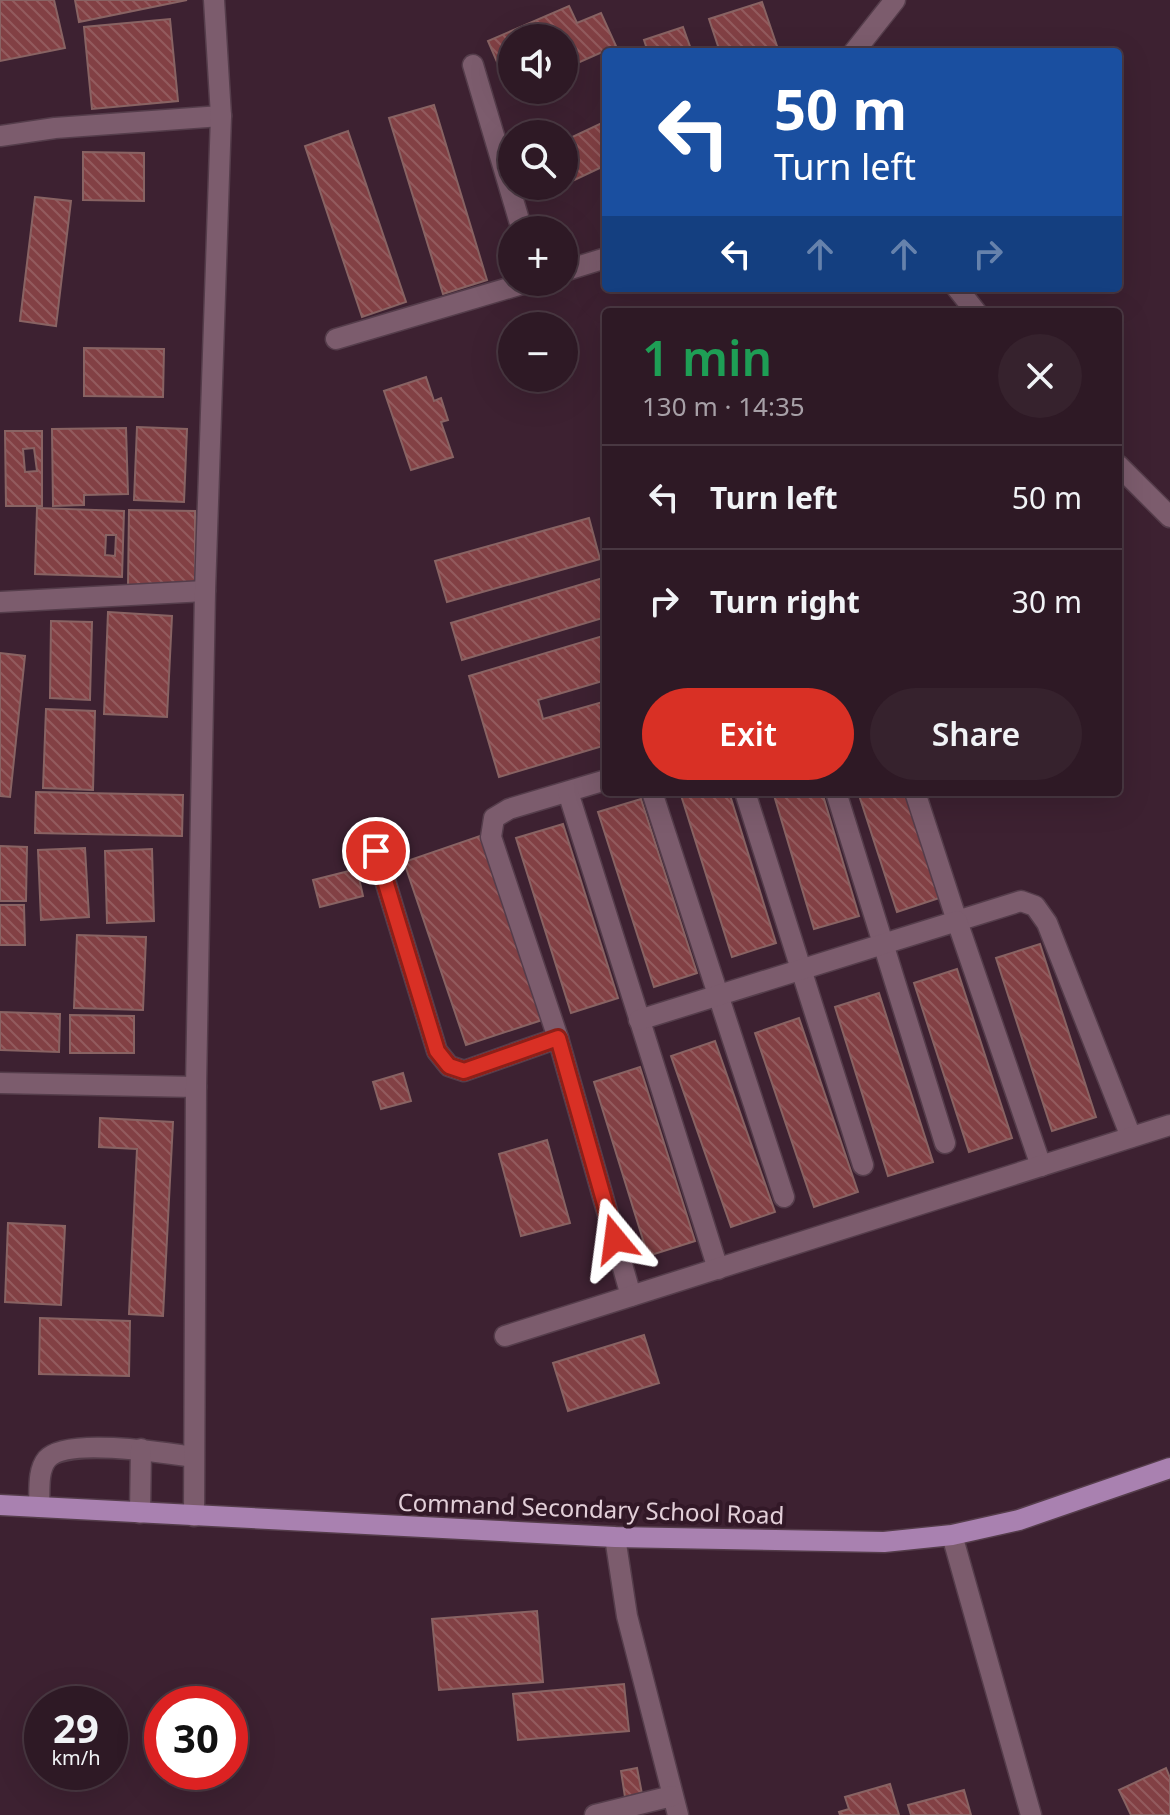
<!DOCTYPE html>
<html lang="en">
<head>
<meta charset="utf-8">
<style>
	:root { --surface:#2e1925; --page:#36222d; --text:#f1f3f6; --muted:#a7a0a7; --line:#493842; --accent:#d93025 }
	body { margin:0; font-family:"Noto Sans",sans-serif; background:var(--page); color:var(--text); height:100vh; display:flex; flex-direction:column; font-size:30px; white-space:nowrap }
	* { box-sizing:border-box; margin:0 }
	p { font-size:26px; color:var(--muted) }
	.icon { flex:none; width:44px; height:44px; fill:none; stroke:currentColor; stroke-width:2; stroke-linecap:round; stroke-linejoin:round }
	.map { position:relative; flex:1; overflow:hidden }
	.sheet { position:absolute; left:602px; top:308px; width:520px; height:488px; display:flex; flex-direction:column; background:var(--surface); border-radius:8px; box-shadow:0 8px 32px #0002,0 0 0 2px var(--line) }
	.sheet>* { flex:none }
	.banner { position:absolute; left:602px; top:48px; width:520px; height:244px; border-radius:8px; box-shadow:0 8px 32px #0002,0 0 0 2px var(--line); background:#1a4fa0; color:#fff; overflow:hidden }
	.controls { position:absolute; left:498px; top:24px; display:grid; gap:16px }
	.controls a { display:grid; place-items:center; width:80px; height:80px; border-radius:50%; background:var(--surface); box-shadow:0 8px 32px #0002,0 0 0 2px var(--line); font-size:40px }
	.speed { position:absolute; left:24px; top:1686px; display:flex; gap:16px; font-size:40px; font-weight:700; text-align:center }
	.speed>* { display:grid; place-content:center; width:104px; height:104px; border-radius:50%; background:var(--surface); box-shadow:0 8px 32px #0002,0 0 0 2px var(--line); line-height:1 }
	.speed small { font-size:20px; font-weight:400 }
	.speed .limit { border:12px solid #d22; background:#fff; color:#111 }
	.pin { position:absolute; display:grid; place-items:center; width:68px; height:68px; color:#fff; margin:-34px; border:4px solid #fff; border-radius:50%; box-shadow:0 2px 8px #0007 }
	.me { position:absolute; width:88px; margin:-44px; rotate:344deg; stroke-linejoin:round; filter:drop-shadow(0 0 6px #0008) }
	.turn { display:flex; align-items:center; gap:28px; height:168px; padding:0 40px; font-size:36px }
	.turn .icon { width:104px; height:104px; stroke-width:2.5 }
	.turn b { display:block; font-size:56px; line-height:68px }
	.lanes { display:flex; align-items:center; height:76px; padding:0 40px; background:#0003; justify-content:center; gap:40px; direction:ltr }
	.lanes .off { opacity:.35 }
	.round { display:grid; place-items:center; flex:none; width:84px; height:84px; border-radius:42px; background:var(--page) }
	.head { display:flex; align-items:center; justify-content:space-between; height:136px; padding:0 40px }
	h1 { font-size:48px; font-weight:600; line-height:60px; color:#1e9e55 }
	.action { display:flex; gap:16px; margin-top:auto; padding:16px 40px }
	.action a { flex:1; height:92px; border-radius:48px; background:var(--accent); color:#fff; font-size:32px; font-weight:600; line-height:92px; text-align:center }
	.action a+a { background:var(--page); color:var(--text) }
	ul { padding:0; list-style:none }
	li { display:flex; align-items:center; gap:24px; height:104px; padding:0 40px; border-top:2px solid var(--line) }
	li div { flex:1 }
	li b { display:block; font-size:30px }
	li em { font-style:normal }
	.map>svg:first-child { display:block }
	.building { fill:url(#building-back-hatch); stroke:#886363; stroke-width:2; fill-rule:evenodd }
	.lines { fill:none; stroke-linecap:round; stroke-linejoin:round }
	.minor-casing { stroke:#553d4b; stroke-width:23 }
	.major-casing { stroke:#553d4b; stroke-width:23 }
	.minor { stroke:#7c5c6d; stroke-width:20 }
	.major { stroke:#a981b0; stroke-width:20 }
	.route-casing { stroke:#8d1f18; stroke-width:20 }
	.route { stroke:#d93025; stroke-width:14 }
	.labels { text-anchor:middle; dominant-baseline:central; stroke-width:8; stroke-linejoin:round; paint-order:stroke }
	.street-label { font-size:24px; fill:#e2cfd8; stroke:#321827 }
</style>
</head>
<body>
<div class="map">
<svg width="1170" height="1815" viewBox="0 0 1170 1815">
	<defs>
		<pattern id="building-back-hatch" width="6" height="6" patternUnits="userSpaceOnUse" patternTransform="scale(2)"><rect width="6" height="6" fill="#824044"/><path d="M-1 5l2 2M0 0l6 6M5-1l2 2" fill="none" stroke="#935b5e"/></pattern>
	</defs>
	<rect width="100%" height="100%" fill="#3d2131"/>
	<!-- building -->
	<g class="building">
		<polygon points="0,0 54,0 65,48 0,61"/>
		<polygon points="75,0 187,0 79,22"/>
		<polygon points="762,2 779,52 720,52 709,19"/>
		<polygon points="569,6 577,23 601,13 616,46 564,69 564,38 512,38 512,90 516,90 510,92 488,41"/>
		<polygon points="170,19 178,101 92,109 84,27"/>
		<polygon points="683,27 692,52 648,52 644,40"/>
		<polygon points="434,105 487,280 443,294 389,118"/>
		<polygon points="606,121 606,165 564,185 564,141"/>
		<polygon points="348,131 406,302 362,317 305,146"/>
		<polygon points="83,152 144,153 144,201 83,200"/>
		<polygon points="35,197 71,201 56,326 20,321"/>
		<polygon points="84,348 164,349 163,397 84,396"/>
		<polygon points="426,377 434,401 441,398 448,420 441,422 453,457 411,470 384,391"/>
		<polygon points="137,427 187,429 184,502 134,500"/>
		<polygon points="126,428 128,494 84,495 84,505 53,506 52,429"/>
		<path d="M5,431H42V506H6ZM34,448L37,471L25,472L23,449Z"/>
		<path d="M37,508L124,511L122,577L35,574ZM106,535H116L115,556L105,555Z"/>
		<polygon points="129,510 195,511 195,587 128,586"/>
		<polygon points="589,518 600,559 447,602 435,561"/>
		<polygon points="606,577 606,617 462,660 451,623"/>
		<polygon points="108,612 172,616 167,717 104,714"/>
		<polygon points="51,621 92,622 90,700 50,698"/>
		<polygon points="606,635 606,680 538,700 543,719 606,701 606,745 499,777 469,676"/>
		<polygon points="0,653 25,656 10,797 0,796"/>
		<polygon points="46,709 95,711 93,790 43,788"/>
		<polygon points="36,792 183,795 182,836 35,833"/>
		<polygon points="680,792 729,792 776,943 732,957"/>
		<polygon points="773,792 822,792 859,916 814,929"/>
		<polygon points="858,792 908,792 942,897 897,912"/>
		<polygon points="641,799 697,973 654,987 598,812"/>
		<polygon points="563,824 618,998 571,1013 516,838"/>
		<polygon points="480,836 542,1020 466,1045 404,862"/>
		<polygon points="0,846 27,847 26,901 0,901"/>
		<polygon points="85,848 89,917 41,920 38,850"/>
		<polygon points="152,849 154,921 107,923 105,851"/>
		<polygon points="357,869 363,896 320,907 313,880"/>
		<polygon points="0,905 24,905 25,945 0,945"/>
		<polygon points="77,935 146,937 143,1010 74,1008"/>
		<polygon points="1040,944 1096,1117 1052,1131 996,958"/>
		<polygon points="957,969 1012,1138 969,1152 914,983"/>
		<polygon points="879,993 933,1162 888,1176 835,1007"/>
		<polygon points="0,1012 60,1014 59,1052 0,1050"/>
		<polygon points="70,1015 134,1016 134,1053 70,1053"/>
		<polygon points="799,1018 858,1192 814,1207 755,1033"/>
		<polygon points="715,1041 775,1212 731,1227 671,1056"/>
		<polygon points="640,1067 695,1241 648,1256 594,1082"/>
		<polygon points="403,1073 411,1101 381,1109 373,1082"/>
		<polygon points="100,1118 173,1122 163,1316 129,1314 137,1149 99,1147"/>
		<polygon points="547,1140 570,1223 521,1236 499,1154"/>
		<polygon points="8,1223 65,1226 61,1305 5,1302"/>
		<polygon points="40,1318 130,1321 129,1376 39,1374"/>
		<polygon points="644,1335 659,1383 568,1411 553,1363"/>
		<polygon points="537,1611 543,1682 439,1690 432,1619"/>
		<polygon points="624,1684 629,1731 518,1740 513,1694"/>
		<polygon points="637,1768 642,1794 625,1797 621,1771"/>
		<polygon points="1166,1768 1170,1778 1170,1815 1131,1815 1119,1790"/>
		<polygon points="890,1784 899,1815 840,1815 839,1812 849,1809 845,1797"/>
		<polygon points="964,1790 971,1815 911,1815 908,1805"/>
	</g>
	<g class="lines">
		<defs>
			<g id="minor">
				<polyline points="854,52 895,0"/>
				<polyline points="473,65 522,230"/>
				<polyline points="0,136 55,128 221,116"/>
				<polyline points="564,271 606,258"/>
				<polyline points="957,288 976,312"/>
				<polyline points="336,339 529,282"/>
				<polyline points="1118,465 1170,517"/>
				<polyline points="0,602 205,591"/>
				<polyline points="606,780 509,809 494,818 491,837 558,1038 631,1296"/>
				<polyline points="568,792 718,1269"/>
				<polyline points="652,792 784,1197"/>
				<polyline points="745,792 863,1165"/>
				<polyline points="836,792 945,1143"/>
				<polyline points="915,792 957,921 1021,901 1035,906 1047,923 1131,1137"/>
				<polyline points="376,851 437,1051 449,1066 464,1071 558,1038"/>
				<polyline points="639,1020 957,921 1041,1166"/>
				<polyline points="0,1083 196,1087"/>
				<polyline points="505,1336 1170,1125"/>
				<path d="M39,1507C40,1492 37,1471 47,1459C66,1437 166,1453 193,1457"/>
				<polyline points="140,1513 141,1449"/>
				<polyline points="194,1516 196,1087 205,591 221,116 214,0"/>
				<polyline points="952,1535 1031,1815"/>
				<polyline points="615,1537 627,1616 678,1815"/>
				<polyline points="595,1815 672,1796"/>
			</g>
			<polyline id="major" points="0,1505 615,1537 884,1542 952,1535 1019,1520 1170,1468"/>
		</defs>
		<!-- minor casing -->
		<use href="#minor" class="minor-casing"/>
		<!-- major casing -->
		<use href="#major" class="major-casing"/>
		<!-- minor -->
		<use href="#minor" class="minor"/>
		<!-- major -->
		<use href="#major" class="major"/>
	</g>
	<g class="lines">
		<defs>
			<polyline id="route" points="376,851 437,1051 449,1066 464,1071 558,1038 615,1239"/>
		</defs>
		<!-- route casing -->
		<use href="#route" class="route-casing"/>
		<!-- route -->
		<use href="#route" class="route"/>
	</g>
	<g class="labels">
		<!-- street labels -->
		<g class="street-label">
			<text transform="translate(591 1508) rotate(2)">Command Secondary School Road</text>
		</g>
	</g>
</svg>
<div class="controls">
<a><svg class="icon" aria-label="sound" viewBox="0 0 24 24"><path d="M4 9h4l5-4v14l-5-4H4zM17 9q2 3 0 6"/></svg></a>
<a><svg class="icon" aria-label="search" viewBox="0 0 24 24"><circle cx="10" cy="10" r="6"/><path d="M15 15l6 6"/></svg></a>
<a>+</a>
<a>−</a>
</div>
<div class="speed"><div>29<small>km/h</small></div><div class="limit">30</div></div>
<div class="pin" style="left:376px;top:851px;background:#d93025"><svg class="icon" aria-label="arrive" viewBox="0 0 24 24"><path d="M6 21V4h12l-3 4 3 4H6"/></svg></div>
<svg class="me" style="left:615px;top:1239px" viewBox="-20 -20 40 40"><path d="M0-17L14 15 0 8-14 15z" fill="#d93025" stroke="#fff" stroke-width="4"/></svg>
<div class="banner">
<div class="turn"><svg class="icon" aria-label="left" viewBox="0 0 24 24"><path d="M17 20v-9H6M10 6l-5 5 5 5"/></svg><div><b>50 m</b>Turn left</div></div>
<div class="lanes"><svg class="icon" aria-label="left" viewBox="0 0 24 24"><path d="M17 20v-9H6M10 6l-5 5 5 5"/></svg><svg class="icon off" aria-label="ahead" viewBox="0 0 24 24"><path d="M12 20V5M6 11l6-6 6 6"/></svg><svg class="icon off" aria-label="ahead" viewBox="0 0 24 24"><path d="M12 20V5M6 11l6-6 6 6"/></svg><svg class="icon off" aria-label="right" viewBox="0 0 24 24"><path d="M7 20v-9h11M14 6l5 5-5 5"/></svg></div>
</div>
<section class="sheet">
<div class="head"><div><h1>1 min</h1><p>130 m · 14:35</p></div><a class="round"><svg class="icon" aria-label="close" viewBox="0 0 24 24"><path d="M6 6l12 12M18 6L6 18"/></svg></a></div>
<ul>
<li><svg class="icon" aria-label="left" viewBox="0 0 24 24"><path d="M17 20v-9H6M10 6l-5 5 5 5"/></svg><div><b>Turn left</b></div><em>50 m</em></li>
<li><svg class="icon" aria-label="right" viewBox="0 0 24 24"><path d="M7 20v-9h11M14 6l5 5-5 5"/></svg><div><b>Turn right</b></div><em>30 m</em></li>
</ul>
<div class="action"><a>Exit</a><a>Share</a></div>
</section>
</div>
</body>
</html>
